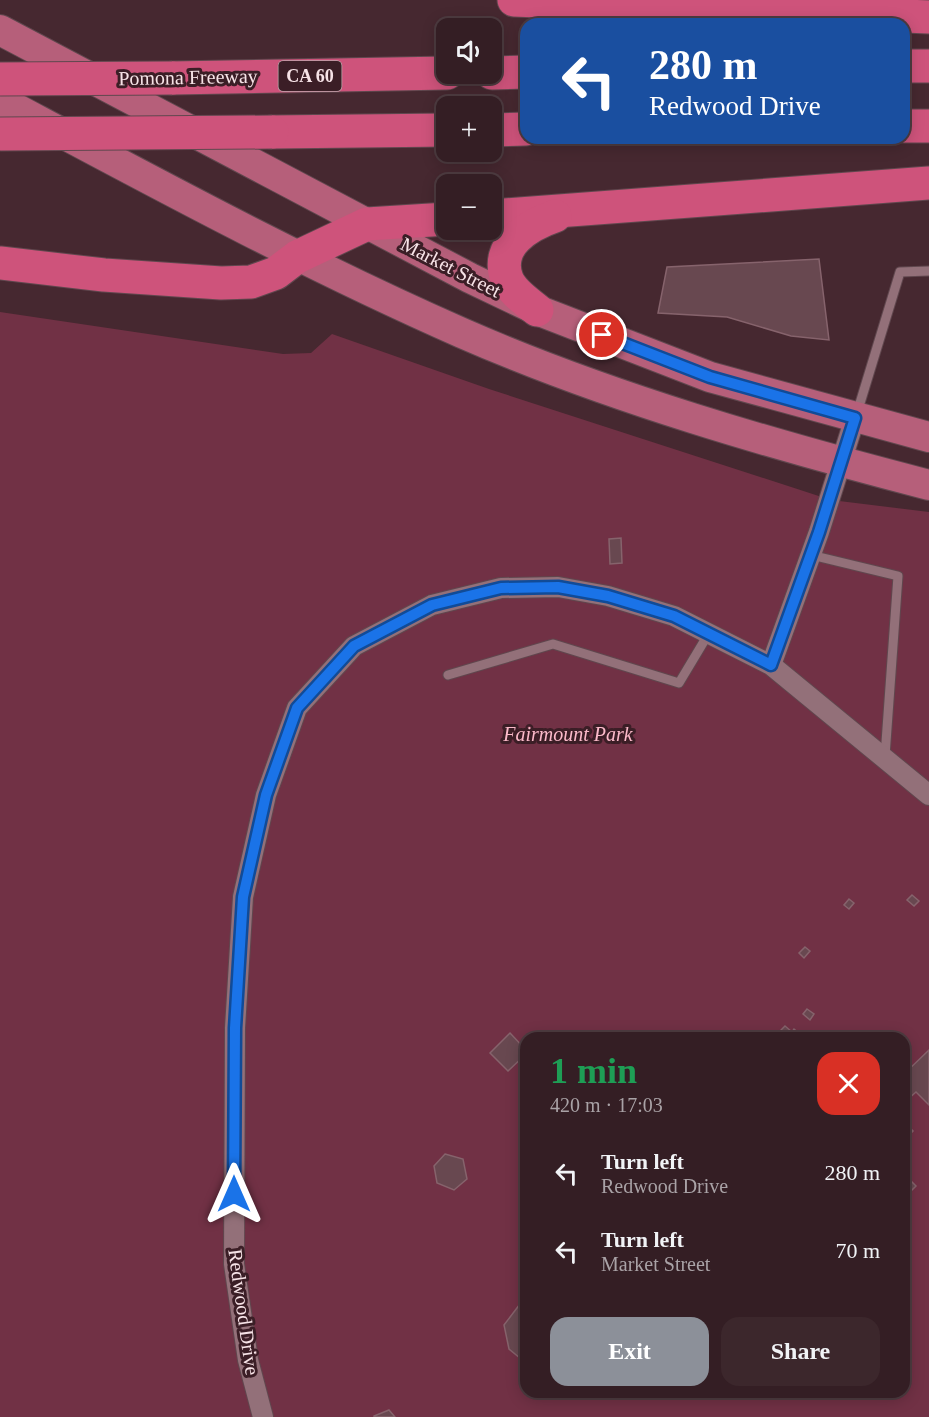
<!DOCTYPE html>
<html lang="en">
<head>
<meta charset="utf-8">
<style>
	:root { --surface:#341e24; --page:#3c272c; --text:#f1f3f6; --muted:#a9a2a6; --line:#4e3c41; --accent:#8c9099 }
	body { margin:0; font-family:Georgia,serif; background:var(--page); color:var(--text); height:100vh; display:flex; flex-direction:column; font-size:22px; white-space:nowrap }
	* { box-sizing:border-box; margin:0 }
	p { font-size:20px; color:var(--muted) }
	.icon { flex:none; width:33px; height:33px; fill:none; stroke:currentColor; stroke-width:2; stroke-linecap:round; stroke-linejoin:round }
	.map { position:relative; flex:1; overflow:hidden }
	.details { position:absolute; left:520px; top:1032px; width:390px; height:366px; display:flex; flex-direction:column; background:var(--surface); border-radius:18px; box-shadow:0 3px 15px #0003,0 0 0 2px var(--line) }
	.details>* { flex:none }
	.top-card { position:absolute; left:520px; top:18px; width:390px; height:126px; border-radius:18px; box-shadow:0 3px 15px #0003,0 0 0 2px var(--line); background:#1a4fa0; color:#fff; overflow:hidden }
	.buttons { position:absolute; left:436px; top:18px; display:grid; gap:12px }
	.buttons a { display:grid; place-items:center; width:66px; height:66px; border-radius:12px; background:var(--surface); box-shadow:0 3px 15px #0003,0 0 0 2px var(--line); font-size:30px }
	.pin { position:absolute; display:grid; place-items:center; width:51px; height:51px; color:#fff; margin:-26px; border:3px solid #fff; border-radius:50%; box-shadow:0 2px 6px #0007 }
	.me { position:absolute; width:66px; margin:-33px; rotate:0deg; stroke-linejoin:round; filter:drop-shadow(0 0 4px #0008) }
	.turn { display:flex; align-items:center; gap:21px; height:126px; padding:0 30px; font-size:27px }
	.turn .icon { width:78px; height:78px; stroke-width:2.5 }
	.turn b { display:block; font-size:42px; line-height:51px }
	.round { display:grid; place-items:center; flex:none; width:63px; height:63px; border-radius:18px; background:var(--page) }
	.summary { display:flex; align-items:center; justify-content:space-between; height:102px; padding:0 30px }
	h1 { font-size:36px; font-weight:700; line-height:45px; color:#1e9e55 }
	.action { display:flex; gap:12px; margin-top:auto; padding:12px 30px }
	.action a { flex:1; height:69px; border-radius:18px; background:var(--accent); color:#fff; font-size:24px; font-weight:700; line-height:69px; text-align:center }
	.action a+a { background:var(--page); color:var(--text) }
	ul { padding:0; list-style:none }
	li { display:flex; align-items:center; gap:18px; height:78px; padding:0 30px }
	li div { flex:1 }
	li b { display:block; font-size:22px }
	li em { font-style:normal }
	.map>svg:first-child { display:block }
	.green { fill:#713145; fill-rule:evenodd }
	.building { fill:#684850; stroke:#86636c; stroke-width:1.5 }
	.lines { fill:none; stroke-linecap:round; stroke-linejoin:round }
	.lane-casing { stroke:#60474e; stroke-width:11 }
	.street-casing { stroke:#60474e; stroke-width:22 }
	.primary-casing { stroke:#60474e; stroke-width:32 }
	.highway-casing { stroke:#60474e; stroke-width:35 }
	.lane { stroke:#937079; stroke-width:9 }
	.street { stroke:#937079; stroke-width:20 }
	.primary { stroke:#b65f7a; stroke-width:30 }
	.highway { stroke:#ce537b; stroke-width:33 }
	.highway-bridge-casing { stroke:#60474e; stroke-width:35; stroke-linecap:butt }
	.highway-bridge { stroke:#ce537b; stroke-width:33 }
	.route-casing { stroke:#114b97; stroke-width:15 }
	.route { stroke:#1a73e8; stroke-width:10 }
	.labels { text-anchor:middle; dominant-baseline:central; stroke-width:6; stroke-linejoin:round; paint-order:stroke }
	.shield { fill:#3b1e26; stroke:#bfa8ad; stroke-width:1.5 }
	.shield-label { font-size:18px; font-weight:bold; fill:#f7e3e7 }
	.street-label { font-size:20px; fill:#f7e3e7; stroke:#3b1e26 }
	.park-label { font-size:20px; font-style:italic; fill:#fcbaca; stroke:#3b1e26 }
</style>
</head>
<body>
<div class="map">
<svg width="929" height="1417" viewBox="0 0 929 1417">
	<rect width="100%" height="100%" fill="#462830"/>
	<!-- green -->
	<path class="green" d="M0,312L283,354L311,353L332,334L489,389L831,500L929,512V1417H0ZM526,1038H904V1392H526Z"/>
	<!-- building -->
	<g class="building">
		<polygon points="819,259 829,340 791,336 727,317 658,313 667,267"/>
		<polygon points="621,538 622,563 610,564 609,539"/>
		<polygon points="912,895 919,901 914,906 907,900"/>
		<polygon points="849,899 854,903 849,909 844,905"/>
		<polygon points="805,947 810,951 804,958 799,953"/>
		<polygon points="807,1009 814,1014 810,1020 803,1014"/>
		<polygon points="785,1026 792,1032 794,1029 805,1038 785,1038 780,1031"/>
		<polygon points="832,1031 839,1038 826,1037"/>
		<polygon points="510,1033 526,1050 526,1054 508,1071 490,1053"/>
		<polygon points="929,1050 929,1105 916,1092 906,1101 904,1074"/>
		<polygon points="905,1123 913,1131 907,1137 904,1135"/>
		<polygon points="445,1154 463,1159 467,1179 454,1190 437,1183 434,1166"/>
		<polygon points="909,1179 916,1186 908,1194 904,1191 904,1185"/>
		<polygon points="526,1303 526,1363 509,1349 504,1325 520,1304"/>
		<polygon points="389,1410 395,1417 374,1417 374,1416"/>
	</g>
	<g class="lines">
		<defs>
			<g id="lane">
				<polyline points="857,413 900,272 929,271"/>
				<polyline points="811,555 898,576 885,756"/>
				<polyline points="448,675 553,644 679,683 709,633"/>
			</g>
			<g id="street">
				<polyline points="771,665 819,532 855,418"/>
				<polyline points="263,1417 248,1360 234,1264 235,1028 243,897 266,795 297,708 354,646 432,605 501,588 558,587 608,596 674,616 771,665 929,795"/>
			</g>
			<g id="primary">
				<polyline points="0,30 470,278 537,310 710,377 929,437"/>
				<path d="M0,100C152,181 303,263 462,333C608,397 774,445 929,485"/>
			</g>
			<g id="highway">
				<polyline points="514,0 929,17"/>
				<polyline points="904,66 929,66"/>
				<polyline points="492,73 526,72"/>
				<polyline points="172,78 447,73"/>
				<polyline points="904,126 929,126"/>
				<polyline points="492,130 526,129"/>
				<polyline points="272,132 447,130"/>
				<polyline points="492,216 929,183"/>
				<polyline points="0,263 104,275 221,283 251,282 276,273 297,257 367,224 447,219"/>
				<path d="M537,310C526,301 512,292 507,279C494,245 529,225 555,216"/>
			</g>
		</defs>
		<!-- lane casing -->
		<use href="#lane" class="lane-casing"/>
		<!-- street casing -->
		<use href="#street" class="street-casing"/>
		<!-- primary casing -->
		<use href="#primary" class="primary-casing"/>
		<!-- highway casing -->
		<use href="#highway" class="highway-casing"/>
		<!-- lane -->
		<use href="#lane" class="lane"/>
		<!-- street -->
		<use href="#street" class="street"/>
		<!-- primary -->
		<use href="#primary" class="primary"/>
		<!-- highway -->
		<use href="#highway" class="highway"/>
		<defs>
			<g id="highway-bridge">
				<polyline points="0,79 172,78"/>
				<polyline points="0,134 272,132"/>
			</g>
		</defs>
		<!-- highway-bridge casing -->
		<use href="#highway-bridge" class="highway-bridge-casing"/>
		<!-- highway-bridge -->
		<use href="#highway-bridge" class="highway-bridge"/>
	</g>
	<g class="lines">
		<defs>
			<polyline id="route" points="234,1194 235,1028 243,897 266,795 297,708 354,646 432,605 501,588 558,587 608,596 674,616 771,665 819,532 855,418 710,377 602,335"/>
		</defs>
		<!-- route casing -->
		<use href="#route" class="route-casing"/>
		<!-- route -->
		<use href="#route" class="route"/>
	</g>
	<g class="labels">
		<!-- shield labels -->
		<rect class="shield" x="278.5" y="61" width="63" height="30" rx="4.5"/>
		<g class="shield-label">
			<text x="310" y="76">CA 60</text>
		</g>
		<!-- street labels -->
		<g class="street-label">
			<text transform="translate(188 77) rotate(-1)">Pomona Freeway</text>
			<text transform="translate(451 267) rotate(27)">Market Street</text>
			<text transform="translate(244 1312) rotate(82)">Redwood Drive</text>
		</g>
		<!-- park labels -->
		<g class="park-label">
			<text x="568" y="734">Fairmount Park</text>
		</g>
	</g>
</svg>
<div class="buttons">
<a><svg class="icon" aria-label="sound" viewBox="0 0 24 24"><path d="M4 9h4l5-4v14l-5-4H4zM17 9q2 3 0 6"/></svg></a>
<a>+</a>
<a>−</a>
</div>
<div class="pin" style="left:602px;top:335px;background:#d93025"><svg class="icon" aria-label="arrive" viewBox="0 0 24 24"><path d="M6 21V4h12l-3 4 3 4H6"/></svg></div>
<svg class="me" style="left:234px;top:1194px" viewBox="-20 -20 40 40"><path d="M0-17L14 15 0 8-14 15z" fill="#1a73e8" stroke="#fff" stroke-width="4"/></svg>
<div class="top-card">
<div class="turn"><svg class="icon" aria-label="left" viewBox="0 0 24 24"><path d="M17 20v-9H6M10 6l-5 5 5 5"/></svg><div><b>280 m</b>Redwood Drive</div></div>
</div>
<section class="details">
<div class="summary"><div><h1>1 min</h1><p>420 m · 17:03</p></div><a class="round" style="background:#d93025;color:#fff"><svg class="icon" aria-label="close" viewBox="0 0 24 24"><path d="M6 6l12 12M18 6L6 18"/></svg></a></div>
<ul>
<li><svg class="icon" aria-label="left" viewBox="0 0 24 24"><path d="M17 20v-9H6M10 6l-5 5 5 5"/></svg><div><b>Turn left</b><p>Redwood Drive</p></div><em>280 m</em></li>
<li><svg class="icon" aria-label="left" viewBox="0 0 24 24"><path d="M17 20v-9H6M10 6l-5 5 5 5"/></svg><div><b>Turn left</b><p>Market Street</p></div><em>70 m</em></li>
</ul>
<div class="action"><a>Exit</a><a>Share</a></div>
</section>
</div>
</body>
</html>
